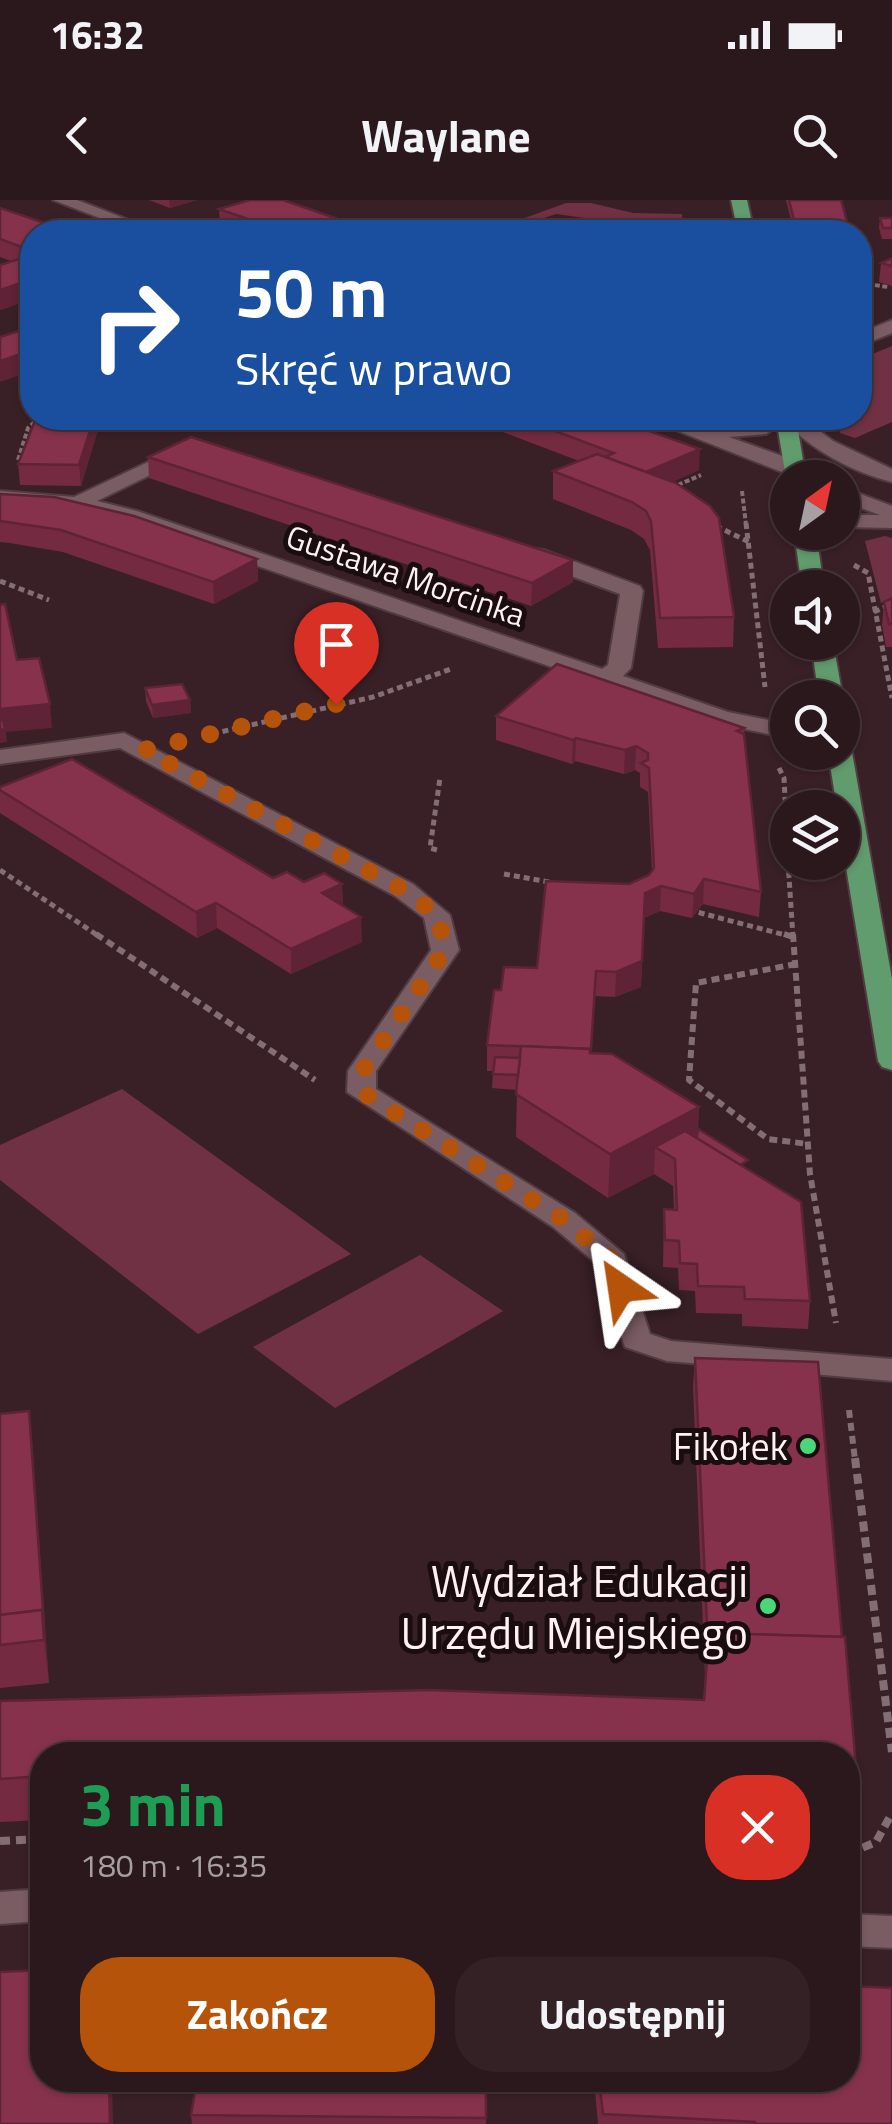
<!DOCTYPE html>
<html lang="pl">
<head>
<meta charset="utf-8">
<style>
	:root { --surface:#2b181c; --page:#332125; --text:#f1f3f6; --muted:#a6a0a3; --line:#47373b; --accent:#b45309 }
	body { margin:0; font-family:"Titillium Web",sans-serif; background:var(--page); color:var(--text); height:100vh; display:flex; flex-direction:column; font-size:38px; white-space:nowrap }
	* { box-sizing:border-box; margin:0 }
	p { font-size:32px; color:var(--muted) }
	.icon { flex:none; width:55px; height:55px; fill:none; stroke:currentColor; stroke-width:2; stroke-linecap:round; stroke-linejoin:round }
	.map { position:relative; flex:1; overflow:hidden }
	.drawer { position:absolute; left:30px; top:1542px; width:830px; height:350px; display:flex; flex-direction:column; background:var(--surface); border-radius:40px; box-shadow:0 2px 8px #0004,0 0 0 2px var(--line) }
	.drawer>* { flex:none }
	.banner { position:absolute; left:20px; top:20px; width:852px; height:210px; border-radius:40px; box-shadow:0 2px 8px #0004,0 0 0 2px var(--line); background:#1a4fa0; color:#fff; overflow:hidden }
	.needle { width:65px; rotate:33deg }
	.controls { position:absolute; left:770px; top:260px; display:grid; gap:20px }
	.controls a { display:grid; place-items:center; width:90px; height:90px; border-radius:50%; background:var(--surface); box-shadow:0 2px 8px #0004,0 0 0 2px var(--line); font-size:50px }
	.pin { position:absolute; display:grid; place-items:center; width:85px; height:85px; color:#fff; margin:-102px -42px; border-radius:50% 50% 50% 0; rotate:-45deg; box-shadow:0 0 10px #0007 }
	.pin .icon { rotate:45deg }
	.me { position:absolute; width:110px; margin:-55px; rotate:328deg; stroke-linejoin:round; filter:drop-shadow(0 0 8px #0008) }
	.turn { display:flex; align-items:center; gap:35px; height:210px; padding:0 50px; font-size:45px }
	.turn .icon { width:130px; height:130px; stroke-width:2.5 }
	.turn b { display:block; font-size:70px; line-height:85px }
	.round { display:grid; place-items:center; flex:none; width:105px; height:105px; border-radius:40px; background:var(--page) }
	.head { display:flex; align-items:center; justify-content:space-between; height:170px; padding:0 50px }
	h1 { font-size:60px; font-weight:700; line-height:75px; color:#1e9e55 }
	.button { display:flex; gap:20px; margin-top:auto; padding:20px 50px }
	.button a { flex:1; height:115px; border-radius:40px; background:var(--accent); color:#fff; font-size:40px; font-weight:700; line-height:115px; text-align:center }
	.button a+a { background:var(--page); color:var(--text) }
	.status { display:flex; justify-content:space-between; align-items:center; height:70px; padding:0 50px; background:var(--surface); direction:ltr }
	.status svg { height:28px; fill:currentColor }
	header { display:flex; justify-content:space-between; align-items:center; height:130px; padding:0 50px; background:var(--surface); font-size:45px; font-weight:700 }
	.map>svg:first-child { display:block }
	.green { fill:#713144 }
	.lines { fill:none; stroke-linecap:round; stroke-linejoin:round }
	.minor-casing { stroke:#503c41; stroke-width:4 }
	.major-casing { stroke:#503c41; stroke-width:4 }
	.path-far3 { stroke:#836e73; stroke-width:4; stroke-dasharray:5 2.5; stroke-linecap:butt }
	.path-far2 { stroke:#836e73; stroke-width:5; stroke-dasharray:6 4; stroke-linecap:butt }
	.path-far1 { stroke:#836e73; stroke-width:6; stroke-dasharray:8 5; stroke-linecap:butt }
	.path { stroke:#836e73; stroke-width:8; stroke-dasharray:10 6; stroke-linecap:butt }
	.minor { fill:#7a5c63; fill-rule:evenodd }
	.major { fill:#609c6d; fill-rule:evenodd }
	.wall { fill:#742b42 }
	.shaded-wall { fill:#5e2336 }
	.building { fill:#87324d; stroke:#5e2336; stroke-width:2.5 }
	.route { stroke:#b45309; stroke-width:18; stroke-dasharray:0 32.4 }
	.poi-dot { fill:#4ad778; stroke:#190d10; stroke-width:4 }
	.labels { text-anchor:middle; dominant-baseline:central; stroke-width:10; stroke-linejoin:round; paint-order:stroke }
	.far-street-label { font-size:32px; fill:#fff1f3; stroke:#190d10 }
	.poi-label { font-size:38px; fill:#fff1f3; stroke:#190d10; text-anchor:end }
	.near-poi-label { font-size:45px; fill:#fff1f3; stroke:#190d10; text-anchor:end }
</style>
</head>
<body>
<div class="status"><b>16:32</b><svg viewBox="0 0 49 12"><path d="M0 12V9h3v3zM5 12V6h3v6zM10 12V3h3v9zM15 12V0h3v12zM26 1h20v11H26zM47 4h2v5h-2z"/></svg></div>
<header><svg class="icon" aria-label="back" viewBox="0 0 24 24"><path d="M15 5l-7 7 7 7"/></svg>Waylane<svg class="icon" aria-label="search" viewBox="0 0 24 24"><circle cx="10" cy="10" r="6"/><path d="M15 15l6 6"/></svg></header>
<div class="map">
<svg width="892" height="1924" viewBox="0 0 892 1924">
	<rect width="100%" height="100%" fill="#392026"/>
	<!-- green -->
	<g class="green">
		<polygon points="566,3 591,3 633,13 682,14 683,32 556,14 518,27 508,24"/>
		<polygon points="892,146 892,222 855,238 840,233 837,218 860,218 860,159"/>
		<polygon points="885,336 892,338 892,399 881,403 865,341"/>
		<polygon points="122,889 351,1054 198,1134 0,980 0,945"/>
		<polygon points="420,1055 503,1111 335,1208 253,1147"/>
	</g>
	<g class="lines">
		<defs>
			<g id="minor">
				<polygon points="53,0 77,0 160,32 136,32"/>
				<polygon points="892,120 892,133 860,146 860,133"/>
				<path d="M645,218H672L707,229L754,224L765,218H803L833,241L892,269V282C853,272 812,251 785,221L766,234L729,237L802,263L822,278H797Z"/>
				<polygon points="182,246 192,252 189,256 97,301 137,311 602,469 608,465 620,394 528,360 525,355 536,349 544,350 640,386 643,391 631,468 623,476 728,512 788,524 788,538 715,523 124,320 77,309 0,303 0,291 74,297"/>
				<polygon points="842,287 892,306 892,328 842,327 842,315 880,315 842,301"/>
				<polygon points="124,533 413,684 450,715 459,750 376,871 376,889 575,1013 624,1054 650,1134 671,1141 892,1159 892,1181 667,1161 625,1147 598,1065 553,1027 347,892 348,871 431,750 424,718 395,696 120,548 0,564 0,550"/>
				<polygon points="42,1689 42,1721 0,1724 0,1692"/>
				<polygon points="848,1714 892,1716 892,1748 848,1746"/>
			</g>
			<g id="major">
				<polygon points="731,0 747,0 754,32 738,32"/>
				<polygon points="776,218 796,218 806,278 786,278"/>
				<polygon points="794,332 816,332 824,388 802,388"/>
				<polygon points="811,442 833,442 843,498 819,498"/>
				<polygon points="842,545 852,552 892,779 892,870 882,867 878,861 842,643 842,608 837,608 828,552 842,552"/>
			</g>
		</defs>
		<!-- minor casing -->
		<use href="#minor" class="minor-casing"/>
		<!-- major casing -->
		<use href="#major" class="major-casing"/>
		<!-- path-far3 -->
		<g class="path-far3">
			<polyline points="188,20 224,32"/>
			<polyline points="860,83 888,87"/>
			<polyline points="18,260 28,228 39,218"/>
			<polyline points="671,288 701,275"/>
			<polyline points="742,291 746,325"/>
		</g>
		<!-- path-far2 -->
		<g class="path-far2">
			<polyline points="746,323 765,487"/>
			<polyline points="716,326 749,342"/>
			<polyline points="854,365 868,373 892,498"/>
			<polyline points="0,381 49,400"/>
			<polyline points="874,412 892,404"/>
			<polyline points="203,536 373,497 451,469"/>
			<polyline points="779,568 784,578 788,654"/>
			<polyline points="437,650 430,648 440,578"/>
			<polyline points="788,662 793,737"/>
			<polyline points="0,670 100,737"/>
			<polyline points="504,674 549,682"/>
			<polyline points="689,710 793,737"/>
		</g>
		<!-- path-far1 -->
		<g class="path-far1">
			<polyline points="96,734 315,880"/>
			<polyline points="784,734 794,737"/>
			<polyline points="793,734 810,974 836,1123"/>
			<polyline points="796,764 696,783 689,880 768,939 808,944"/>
			<polyline points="849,1210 855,1260"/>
		</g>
		<!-- path -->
		<g class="path">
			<polyline points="855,1258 892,1552"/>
			<polyline points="0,1641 42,1639"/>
			<polyline points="848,1654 876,1642 892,1613"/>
		</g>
		<!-- minor -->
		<use href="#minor" class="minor"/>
		<!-- major -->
		<use href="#major" class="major"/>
	</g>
	<!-- wall -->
	<g class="wall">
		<polygon points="149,0 197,0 170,8"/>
		<polygon points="786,0 841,0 850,32 794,32"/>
		<polygon points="0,8 32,32 32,99 0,110 11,61 0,57"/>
		<polygon points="219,9 376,32 234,32 220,28"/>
		<polygon points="880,18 892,18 892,39 882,39 879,28"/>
		<polygon points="892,58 892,86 879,82 881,63"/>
		<polygon points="36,218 119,218 114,219 97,233 81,286 20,285 18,264"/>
		<polygon points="466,218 613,218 699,270 672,282 734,417 733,447 658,448 650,350 644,339 631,330 553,299 553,271 579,261"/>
		<polygon points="148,257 573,360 573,382 531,406 149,278"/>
		<polygon points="0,294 257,359 258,381 214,404 63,352 10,343 0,342"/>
		<polygon points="892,398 892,447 886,447 882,425 884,402"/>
		<polygon points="145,488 190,500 191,513 153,518 146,501"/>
		<polygon points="496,516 744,528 761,692 759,717 703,704 692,718 660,711 644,718 641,787 615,797 595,796 591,853 699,907 698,929 748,969 810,1101 808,1129 742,1126 742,1114 696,1113 695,1091 679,1090 678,1068 663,1067 664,1009 674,1010 673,986 654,974 608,998 516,937 517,890 492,888 493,871 487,871 487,845 501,790 537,768 629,684 649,675 652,671 648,592 640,587 640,573 635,570 624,574 575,561 572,564 496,540"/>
		<polygon points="0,587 273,678 342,684 343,705 362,742 291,774 217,728 197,738 0,613"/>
		<polygon points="695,1158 842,1437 858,1591 853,1635 848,1635 848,1555 42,1555 42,1620 0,1622 0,1501 704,1500 705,1476 693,1186"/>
		<polygon points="29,1211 49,1483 0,1488 0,1214"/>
		<polygon points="486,1880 486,1924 192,1924 191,1915"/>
		<polygon points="594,1880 848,1880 892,1924 598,1924"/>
	</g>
	<!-- shaded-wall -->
	<g class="shaded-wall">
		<polygon points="169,0 197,0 170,8"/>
		<polygon points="32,79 32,99 0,110 0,90"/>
		<polygon points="32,150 32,171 0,182 0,161"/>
		<polygon points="94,218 119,218 114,219 97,233 81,286 79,265"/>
		<polygon points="700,249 699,270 637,297 638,276"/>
		<polygon points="257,359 258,381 214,404 213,382"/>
		<polygon points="573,360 573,382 531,406 532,383"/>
		<polygon points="190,500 191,513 153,518 152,505"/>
		<polygon points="50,504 52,528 6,532 7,542 0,543 0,509"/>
		<polygon points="576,538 575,561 572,564 573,540"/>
		<polygon points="636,546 635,570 624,574 625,550"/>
		<polygon points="704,679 703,704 692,718 694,694"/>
		<polygon points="342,684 343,709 322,693"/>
		<polygon points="661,686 660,711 644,718 645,693"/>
		<polygon points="216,703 217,728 197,738 196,712"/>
		<polygon points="361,717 362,742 291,774 291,749"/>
		<polygon points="642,761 641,787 615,797 616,772"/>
		<polygon points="699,907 696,951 675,959 655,947 654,974 608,998 610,954"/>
		<polygon points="29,1211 32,1238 49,1483 44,1440"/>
		<polygon points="109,1880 112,1880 113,1924 110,1924"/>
	</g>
	<!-- building -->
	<g class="building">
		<polygon points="250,0 283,0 376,32 285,32 219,9"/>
		<polygon points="789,0 841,0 850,32 797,32"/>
		<polygon points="0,8 72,32 32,32 32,51 0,39"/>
		<polygon points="880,18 892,18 892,28 883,28"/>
		<polygon points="32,55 32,79 0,90 0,65"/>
		<polygon points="892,58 892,66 881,63"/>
		<polygon points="32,127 32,150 0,161 0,137"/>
		<polygon points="36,218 94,218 79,265 18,264"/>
		<polygon points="520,218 613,218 700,249 646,272 605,257 614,253"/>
		<polygon points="191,237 573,360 532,383 148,257"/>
		<polygon points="597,254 676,283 710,306 719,318 734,417 660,418 651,321 646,311 632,302 553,271"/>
		<polygon points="0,294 54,297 134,316 257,359 213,382 61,330 0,321"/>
		<polygon points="892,398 892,424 889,424 884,402"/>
		<polygon points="5,404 17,460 39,458 50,504 0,509 0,405"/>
		<polygon points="557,464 744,528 737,531 744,534 761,692 704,679 694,694 661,686 645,693 642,761 616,772 596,771 591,849 487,845 494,790 501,790 504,767 537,768 546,681 629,684 649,675 654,668 649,568 641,563 648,560 648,553 636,546 625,550 576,538 573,540 496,516"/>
		<polygon points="182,484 190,500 152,505 145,488"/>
		<polygon points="0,520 3,520 5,529 0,530"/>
		<polygon points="72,559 273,678 287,672 304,682 324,673 342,684 322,693 361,717 291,749 216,703 196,712 0,590 0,587"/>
		<polygon points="521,846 590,849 590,853 612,854 699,907 610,954 516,894"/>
		<polygon points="495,857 520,858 518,875 493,874"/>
		<polygon points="698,929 748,960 740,965 695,937 697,936"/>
		<polygon points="685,931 801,1002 810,1101 745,1099 744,1087 698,1086 697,1064 680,1063 679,1041 665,1040 664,1009 677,1010 675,959 655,947"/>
		<polygon points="695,1158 818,1162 842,1437 709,1433 708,1447"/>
		<polygon points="29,1211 44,1424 42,1410 0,1415 0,1214"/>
		<polygon points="42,1410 44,1440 0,1445 0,1415"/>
		<polygon points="709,1433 845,1437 858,1591 848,1591 848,1555 42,1555 42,1576 0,1579 0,1501 429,1490 704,1500"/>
		<polygon points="42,1770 42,1880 109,1880 110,1924 0,1924 0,1772"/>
		<polygon points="848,1786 892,1788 892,1924 755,1924 755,1922 603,1914 599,1880 848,1880"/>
		<polygon points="197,1880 486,1880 486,1918 191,1915"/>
	</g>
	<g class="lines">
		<!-- route -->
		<polyline class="route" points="336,504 144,550 404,690 438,715 445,750 362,872 362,892 564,1020 613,1061 621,1088"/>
	</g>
	<!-- markers -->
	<g class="poi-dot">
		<circle cx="808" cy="1246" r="10"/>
		<circle cx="768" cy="1406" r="10"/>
	</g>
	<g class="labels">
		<!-- far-street labels -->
		<g class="far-street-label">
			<text transform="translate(406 375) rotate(19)">Gustawa Morcinka</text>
		</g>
		<!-- poi labels -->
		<g class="poi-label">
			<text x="788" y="1246">Fikołek</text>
		</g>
		<!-- near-poi labels -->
		<g class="near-poi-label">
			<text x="748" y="1380">Wydział Edukacji<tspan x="748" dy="52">Urzędu Miejskiego</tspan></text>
		</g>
	</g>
</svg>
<div class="controls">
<a><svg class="needle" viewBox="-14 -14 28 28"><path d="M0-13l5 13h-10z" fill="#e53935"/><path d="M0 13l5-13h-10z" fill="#a6a0a3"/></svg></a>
<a><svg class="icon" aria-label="sound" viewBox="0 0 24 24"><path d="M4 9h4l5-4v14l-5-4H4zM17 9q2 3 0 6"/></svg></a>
<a><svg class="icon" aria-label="search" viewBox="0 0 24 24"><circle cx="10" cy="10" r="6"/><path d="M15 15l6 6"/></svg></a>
<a><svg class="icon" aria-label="layers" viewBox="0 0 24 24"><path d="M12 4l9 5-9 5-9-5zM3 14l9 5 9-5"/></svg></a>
</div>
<div class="pin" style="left:336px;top:504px;background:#d93025"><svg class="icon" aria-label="arrive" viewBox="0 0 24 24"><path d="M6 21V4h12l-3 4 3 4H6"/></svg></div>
<svg class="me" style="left:621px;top:1088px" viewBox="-20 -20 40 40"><path d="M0-17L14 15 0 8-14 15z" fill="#b45309" stroke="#fff" stroke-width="4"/></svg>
<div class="banner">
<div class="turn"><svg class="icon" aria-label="right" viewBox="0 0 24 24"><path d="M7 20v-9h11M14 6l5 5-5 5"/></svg><div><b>50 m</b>Skręć w prawo</div></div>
</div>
<section class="drawer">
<div class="head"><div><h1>3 min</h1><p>180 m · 16:35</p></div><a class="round" style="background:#d93025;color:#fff"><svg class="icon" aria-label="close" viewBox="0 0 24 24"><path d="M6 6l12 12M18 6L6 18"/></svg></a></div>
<div class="button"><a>Zakończ</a><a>Udostępnij</a></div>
</section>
</div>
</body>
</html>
